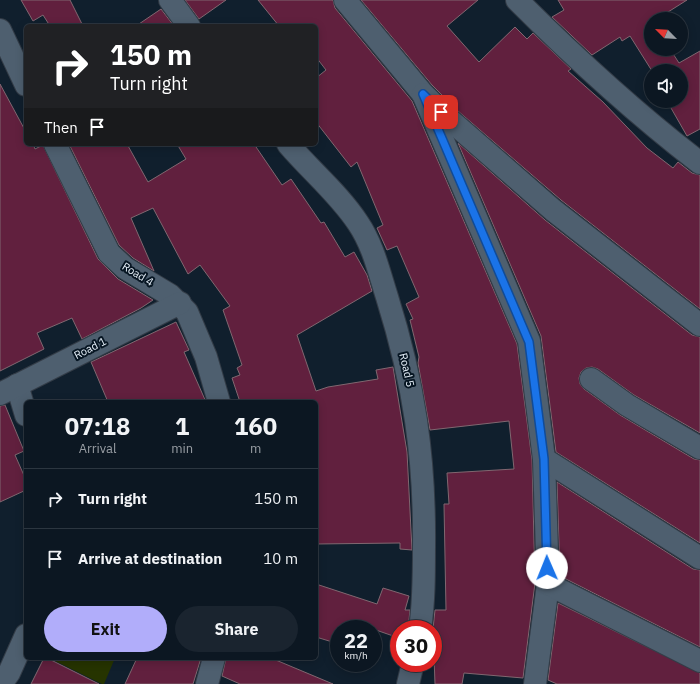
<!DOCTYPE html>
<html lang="en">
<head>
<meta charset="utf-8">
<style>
	:root { --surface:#0c1722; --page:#1a242f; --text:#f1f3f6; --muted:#9a9fa5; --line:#2c3640; --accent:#b1adfa }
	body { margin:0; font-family:"IBM Plex Sans",sans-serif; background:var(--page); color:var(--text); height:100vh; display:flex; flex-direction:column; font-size:15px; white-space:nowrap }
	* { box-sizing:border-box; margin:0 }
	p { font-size:13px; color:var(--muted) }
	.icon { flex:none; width:22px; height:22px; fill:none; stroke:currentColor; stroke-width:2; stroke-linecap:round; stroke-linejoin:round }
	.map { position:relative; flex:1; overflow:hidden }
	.drawer { position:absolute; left:24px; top:400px; width:294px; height:260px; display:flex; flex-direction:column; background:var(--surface); border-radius:6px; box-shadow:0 2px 10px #0003,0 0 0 1px var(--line) }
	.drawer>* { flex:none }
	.banner { position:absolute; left:24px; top:24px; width:294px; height:122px; border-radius:6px; box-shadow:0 2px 10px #0003,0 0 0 1px var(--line); background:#202124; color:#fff; overflow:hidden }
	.needle { width:26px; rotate:294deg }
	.tools { position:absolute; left:644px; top:12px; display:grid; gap:8px }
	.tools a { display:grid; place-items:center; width:44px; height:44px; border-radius:50%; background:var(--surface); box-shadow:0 2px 10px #0003,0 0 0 1px var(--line); font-size:20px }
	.speed { position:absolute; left:330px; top:620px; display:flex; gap:8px; font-size:20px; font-weight:700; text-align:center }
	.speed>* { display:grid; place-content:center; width:52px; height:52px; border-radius:50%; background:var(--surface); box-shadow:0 2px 10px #0003,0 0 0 1px var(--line); line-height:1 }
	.speed small { font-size:10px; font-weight:400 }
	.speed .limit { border:6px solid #d22; background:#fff; color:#111 }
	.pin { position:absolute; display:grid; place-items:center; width:34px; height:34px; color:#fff; margin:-17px; border-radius:8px; box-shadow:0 2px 6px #0006 }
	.me { position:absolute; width:44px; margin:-22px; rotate:359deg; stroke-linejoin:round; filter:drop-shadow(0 0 3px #0008) }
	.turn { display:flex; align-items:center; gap:14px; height:84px; padding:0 20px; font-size:18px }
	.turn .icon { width:52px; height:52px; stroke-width:2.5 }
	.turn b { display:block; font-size:28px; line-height:34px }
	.then { display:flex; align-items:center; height:38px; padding:0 20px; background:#0003; gap:8px; font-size:15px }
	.eta { display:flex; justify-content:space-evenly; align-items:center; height:68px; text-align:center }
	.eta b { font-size:24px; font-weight:800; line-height:28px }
	.cta { display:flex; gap:8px; margin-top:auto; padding:8px 20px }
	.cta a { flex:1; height:46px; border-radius:24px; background:var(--accent); color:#111; font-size:16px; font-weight:800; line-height:46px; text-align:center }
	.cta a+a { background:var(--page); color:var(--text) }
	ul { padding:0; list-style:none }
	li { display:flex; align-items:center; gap:12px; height:60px; padding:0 20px; border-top:1px solid var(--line) }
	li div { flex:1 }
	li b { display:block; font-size:15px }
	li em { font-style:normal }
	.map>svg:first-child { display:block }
	.green { fill:#263400 }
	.building { fill:#61203e; stroke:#806770 }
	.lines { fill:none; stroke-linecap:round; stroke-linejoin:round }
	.minor-casing { stroke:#333c47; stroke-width:24 }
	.minor { stroke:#4e5f6f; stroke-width:22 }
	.route-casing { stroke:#114b97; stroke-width:10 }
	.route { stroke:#1a73e8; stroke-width:7 }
	.labels { text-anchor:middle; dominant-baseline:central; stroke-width:4; stroke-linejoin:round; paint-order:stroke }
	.street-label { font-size:11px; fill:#e7f1fa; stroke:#071623 }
</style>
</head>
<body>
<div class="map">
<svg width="700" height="684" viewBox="0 0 700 684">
	<rect width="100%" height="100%" fill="#101f2d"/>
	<!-- green -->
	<polygon class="green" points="49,658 115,658 104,684 102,684"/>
	<!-- building -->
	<g class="building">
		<polygon points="21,0 70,0 83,26 50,26 43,15 33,21"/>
		<polygon points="185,0 226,0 199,19"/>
		<polygon points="258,0 333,0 335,8 412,101 517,344 532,460 535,583 523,678 464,673 462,684 435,684 433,629 435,610 446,610 444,504 449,504 447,473 514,469 509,421 430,430 418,363 419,357 410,320 413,319 406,304 419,297 397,246 387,250 377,228 383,225 357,162 351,167 316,122 316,78 326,70 316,57 316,26 279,26"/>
		<polygon points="361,0 478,0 447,26 479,62 515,27 527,39 533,33 571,69 568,71 603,102 647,148 673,168 678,162 692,173 700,175 700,309 561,200 458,111 432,85"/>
		<polygon points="558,0 687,0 657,19 651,19 651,49 670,49 679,63 700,51 700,129 687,136 667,101 681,101 681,71 652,71 630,36 622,41 620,37 592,55 552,17 564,10"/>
		<polygon points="161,9 174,26 136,26"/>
		<polygon points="0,84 26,132 26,144 33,144 35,149 43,145 98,259 118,279 153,300 141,308 82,339 72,318 37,333 44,349 0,371"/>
		<polygon points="458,143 545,220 692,335 700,337 700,433 634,395 598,369 592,367 586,368 581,372 579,378 580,384 584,389 620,415 694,459 700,460 700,543 556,452 541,336"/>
		<polygon points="69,144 127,144 148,182 186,159 177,144 254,144 282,185 291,179 321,223 324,222 345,257 354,252 367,275 372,291 297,335 316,391 328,387 378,379 376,370 393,367 407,452 412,550 400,549 400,543 316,544 316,402 240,402 232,378 240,375 237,368 242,365 223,310 230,306 200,265 188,274 153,208 131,218 154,271 133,258 119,245"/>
		<polygon points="176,322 189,350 184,352 206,402 108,402 91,362"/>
		<polygon points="5,405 24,451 15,455 26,480 26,490 0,502 0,406"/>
		<polygon points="557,482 693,569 700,570 700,647 560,576"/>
		<polygon points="316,584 377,604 383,588 409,596 405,610 410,610 408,629 399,629 399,638 373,629 339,629 339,644 316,637"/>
		<polygon points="558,603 700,673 700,684 557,684 548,680"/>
		<polygon points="44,658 47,658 99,684 31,684"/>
		<polygon points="137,658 201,658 193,684 125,684"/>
		<polygon points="226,658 271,658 333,684 240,684 222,676"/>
	</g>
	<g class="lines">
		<defs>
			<g id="minor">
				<polyline points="170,0 189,26"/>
				<polyline points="345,0 423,94 450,120 553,210 700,325"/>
				<path d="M517,0C575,58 635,113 700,163"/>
				<polyline points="0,30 26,85"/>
				<polyline points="423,94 529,341 544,459 548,584 535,684"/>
				<polyline points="55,144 109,253 125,268 170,295 187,312 206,357 219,402"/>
				<path d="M288,144C311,171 339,194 358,223C373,245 379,272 387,297C414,383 425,457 424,547C424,575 424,602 420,629"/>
				<polyline points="591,379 627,405 700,448"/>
				<polyline points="17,385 26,415"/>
				<polyline points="0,394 180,303"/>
				<polyline points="544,459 700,558"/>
				<polyline points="548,584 700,661"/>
				<polyline points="1,684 9,673 26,635"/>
				<polyline points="207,684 214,658"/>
				<polyline points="408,684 413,663"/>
			</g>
		</defs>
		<!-- minor casing -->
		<use href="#minor" class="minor-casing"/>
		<!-- minor -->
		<use href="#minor" class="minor"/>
	</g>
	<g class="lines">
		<defs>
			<polyline id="route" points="441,112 423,94 529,342 544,459 547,568"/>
		</defs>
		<!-- route casing -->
		<use href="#route" class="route-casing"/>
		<!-- route -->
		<use href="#route" class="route"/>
	</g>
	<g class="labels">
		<!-- street labels -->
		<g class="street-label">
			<text transform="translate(138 274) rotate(31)">Road 4</text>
			<text transform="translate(90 348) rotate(-27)">Road 1</text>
			<text transform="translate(407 370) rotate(77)">Road 5</text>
		</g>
	</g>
</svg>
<div class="tools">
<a><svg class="needle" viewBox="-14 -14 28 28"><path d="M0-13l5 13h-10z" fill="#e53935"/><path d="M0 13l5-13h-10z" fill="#9a9fa5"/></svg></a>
<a><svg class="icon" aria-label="sound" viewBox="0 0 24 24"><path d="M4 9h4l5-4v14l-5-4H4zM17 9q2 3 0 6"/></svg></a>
</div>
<div class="speed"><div>22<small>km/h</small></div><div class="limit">30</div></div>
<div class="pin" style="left:441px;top:112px;background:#d93025"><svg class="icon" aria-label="arrive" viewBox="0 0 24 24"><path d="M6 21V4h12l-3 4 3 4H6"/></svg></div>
<svg class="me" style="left:547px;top:568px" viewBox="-20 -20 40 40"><circle r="19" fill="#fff"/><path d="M0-13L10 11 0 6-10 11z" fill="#1a73e8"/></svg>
<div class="banner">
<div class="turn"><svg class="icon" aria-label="right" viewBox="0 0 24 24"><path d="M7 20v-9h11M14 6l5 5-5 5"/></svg><div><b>150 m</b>Turn right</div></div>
<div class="then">Then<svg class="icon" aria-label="arrive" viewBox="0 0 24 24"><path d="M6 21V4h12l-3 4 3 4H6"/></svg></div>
</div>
<section class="drawer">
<div class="eta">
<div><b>07:18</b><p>Arrival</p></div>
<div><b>1</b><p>min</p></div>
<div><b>160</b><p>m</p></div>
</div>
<ul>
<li><svg class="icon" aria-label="right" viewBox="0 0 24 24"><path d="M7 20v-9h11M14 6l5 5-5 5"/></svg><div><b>Turn right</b></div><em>150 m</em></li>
<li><svg class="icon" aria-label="arrive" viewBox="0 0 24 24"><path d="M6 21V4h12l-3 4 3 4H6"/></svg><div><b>Arrive at destination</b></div><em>10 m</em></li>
</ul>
<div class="cta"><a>Exit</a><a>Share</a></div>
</section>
</div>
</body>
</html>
